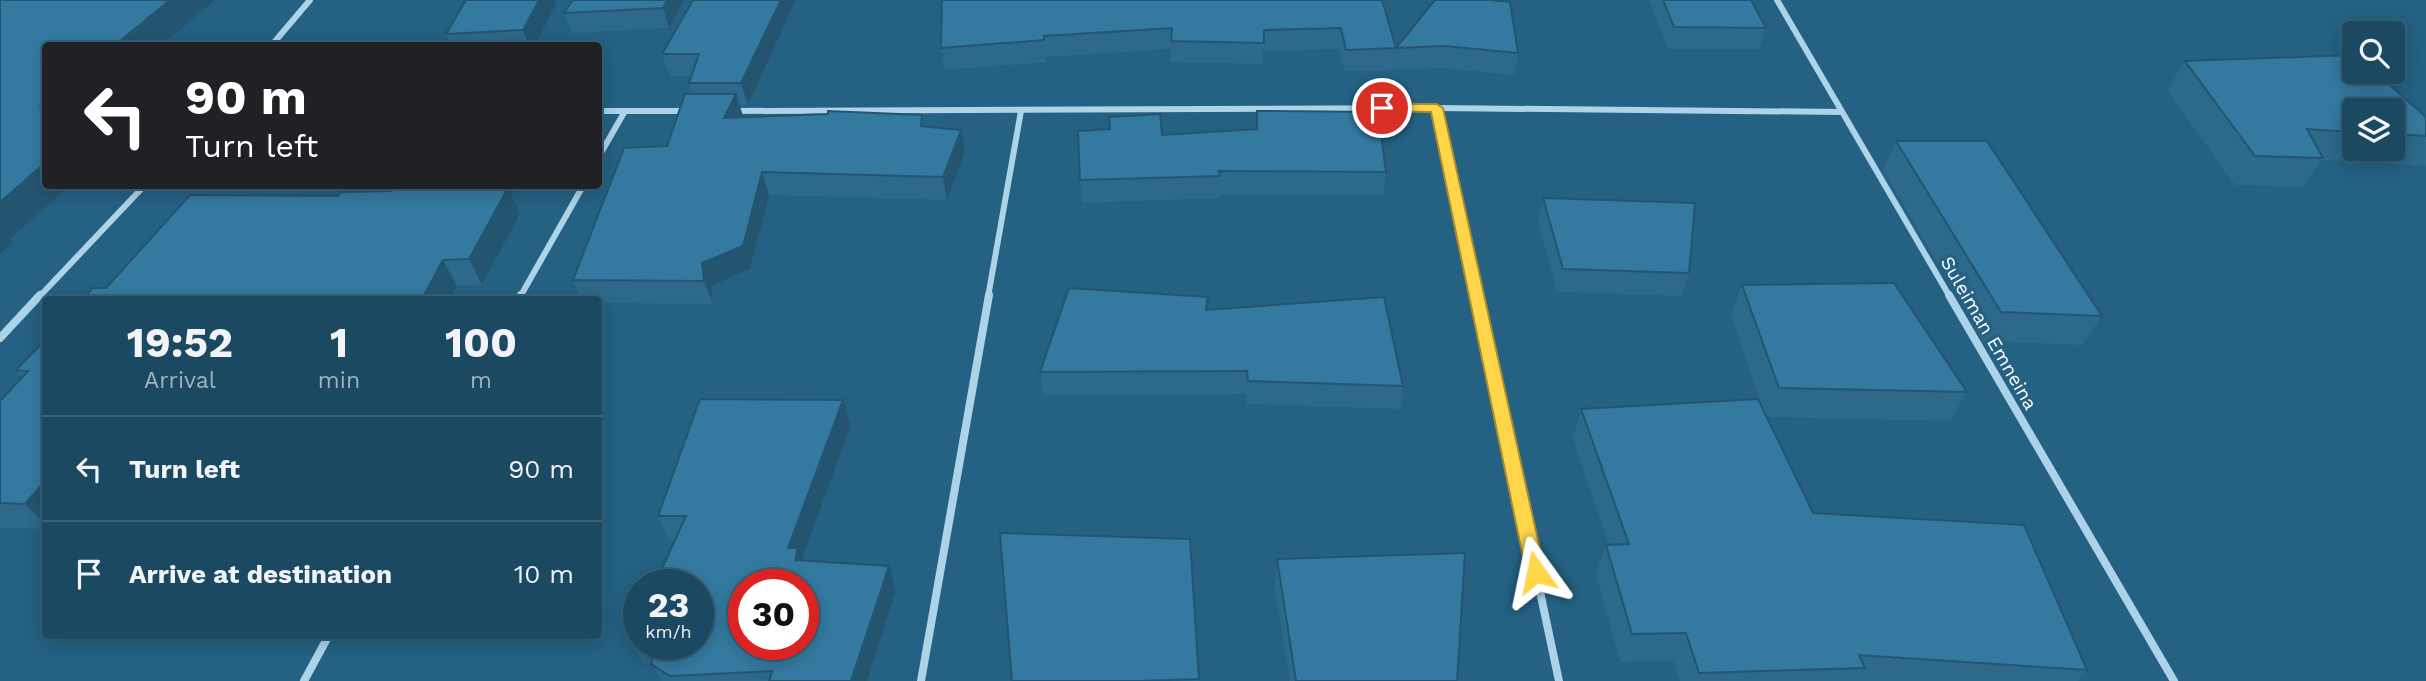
<!DOCTYPE html>
<html lang="en">
<head>
<meta charset="utf-8">
<style>
	:root { --surface:#1b4962; --page:#28536b; --text:#f1f3f6; --muted:#a0b2be; --line:#396177 }
	body { margin:0; font-family:"Work Sans",sans-serif; background:var(--page); color:var(--text); height:100vh; display:flex; flex-direction:column; font-size:26px; white-space:nowrap }
	* { box-sizing:border-box; margin:0 }
	p { font-size:23px; color:var(--muted) }
	.icon { flex:none; width:38px; height:38px; fill:none; stroke:currentColor; stroke-width:2; stroke-linecap:round; stroke-linejoin:round }
	.map { position:relative; flex:1; overflow:hidden }
	.details { position:absolute; left:42px; top:296px; width:560px; height:343px; display:flex; flex-direction:column; background:var(--surface); border-radius:7px; box-shadow:0 4px 18px #0003,0 0 0 2px var(--line) }
	.details>* { flex:none }
	.guide { position:absolute; left:42px; top:42px; width:560px; height:147px; border-radius:7px; box-shadow:0 4px 18px #0003,0 0 0 2px var(--line); background:#202124; color:#fff; overflow:hidden }
	.buttons { position:absolute; left:2342px; top:21px; display:grid; gap:14px }
	.buttons a { display:grid; place-items:center; width:63px; height:63px; border-radius:7px; background:var(--surface); box-shadow:0 4px 18px #0003,0 0 0 2px var(--line); font-size:35px }
	.speed { position:absolute; left:623px; top:569px; display:flex; gap:14px; font-size:35px; font-weight:700; text-align:center }
	.speed>* { display:grid; place-content:center; width:91px; height:91px; border-radius:50%; background:var(--surface); box-shadow:0 4px 18px #0003,0 0 0 2px var(--line); line-height:1 }
	.speed small { font-size:18px; font-weight:400 }
	.speed .limit { border:10px solid #d22; background:#fff; color:#111 }
	.pin { position:absolute; display:grid; place-items:center; width:60px; height:60px; color:#fff; margin:-30px; border:4px solid #fff; border-radius:50%; box-shadow:0 2px 7px #0007 }
	.me { position:absolute; width:77px; margin:-38px; rotate:348deg; stroke-linejoin:round; filter:drop-shadow(0 0 5px #0008) }
	.turn { display:flex; align-items:center; gap:24px; height:147px; padding:0 28px; font-size:32px }
	.turn .icon { width:91px; height:91px; stroke-width:2.5 }
	.turn b { display:block; font-size:49px; line-height:60px }
	.eta { display:flex; justify-content:space-evenly; align-items:center; height:119px; text-align:center }
	.eta b { font-size:42px; font-weight:700; line-height:49px }
	ul { padding:0; list-style:none }
	li { display:flex; align-items:center; gap:21px; height:105px; padding:0 28px; border-top:2px solid var(--line) }
	li div { flex:1 }
	li b { display:block; font-size:26px }
	li em { font-style:normal }
	.map>svg:first-child { display:block }
	.lines { fill:none; stroke-linecap:round; stroke-linejoin:round }
	.minor-far1 { stroke:#acd3e8; stroke-width:6 }
	.minor { stroke:#acd3e8; stroke-width:8 }
	.wall { fill:#2d698a; fill-rule:evenodd }
	.shaded-wall { fill:#245570 }
	.building { fill:#347aa0; stroke:#245570; stroke-width:2; fill-rule:evenodd }
	.route { fill:#ffd54a; stroke:#a68a30; stroke-width:2 }
	.labels { text-anchor:middle; dominant-baseline:central; stroke-width:7; stroke-linejoin:round; paint-order:stroke }
	.street-label { font-size:19px; fill:#fff; stroke:#246183 }
</style>
</head>
<body>
<div class="map">
<svg width="2426" height="681" viewBox="0 0 2426 681">
	<rect width="100%" height="100%" fill="#246183"/>
	<g class="lines">
		<!-- minor-far1 -->
		<g class="minor-far1">
			<polyline points="1777,0 1950,297"/>
			<polyline points="271,46 310,0"/>
			<polyline points="1437,108 1477,297"/>
			<polyline points="598,111 686,111"/>
			<polyline points="733,111 1437,108 1842,112"/>
			<polyline points="598,158 625,111"/>
			<polyline points="39,297 144,186"/>
			<polyline points="520,297 583,186"/>
			<polyline points="988,297 1021,111"/>
		</g>
		<!-- minor -->
		<g class="minor">
			<polyline points="1477,295 1559,681"/>
			<polyline points="1949,295 2174,681"/>
			<polyline points="519,299 521,295"/>
			<polyline points="0,338 40,295"/>
			<polyline points="304,681 329,635"/>
			<polyline points="921,681 989,295"/>
		</g>
	</g>
	<!-- wall -->
	<g class="wall">
		<polygon points="466,0 555,0 556,4 535,46 452,46 446,34"/>
		<polygon points="573,0 684,0 669,28 572,33 564,13"/>
		<polygon points="693,0 796,0 748,105 739,105 743,116 742,117 924,126 965,152 947,200 769,195 750,269 711,286 713,304 598,303 598,299 581,299 573,280 667,146 692,94 689,83 691,76 670,76 662,54"/>
		<polygon points="942,0 1382,0 1396,48 1393,70 1345,71 1339,49 1263,51 1263,64 1171,62 1171,49 1046,57 1046,62 945,70 941,48"/>
		<polygon points="1435,0 1518,53 1514,75 1441,68 1393,70 1396,48"/>
		<polygon points="1649,0 1751,0 1766,28 1759,49 1668,49"/>
		<path d="M2185,61L2426,117V166L2322,160L2302,187L2235,185L2167,90ZM2354,110H2392V149H2354Z"/>
		<polygon points="1257,111 1386,172 1384,194 1220,194 1220,198 1082,203 1080,180 1162,135 1256,129"/>
		<polygon points="1896,141 2102,316 2082,345 1984,341 1883,170"/>
		<polygon points="396,186 517,186 511,195 520,214 482,285 106,288 338,196 392,191"/>
		<polygon points="1543,198 1689,273 1681,296 1557,292 1538,220"/>
		<polygon points="1742,285 1967,392 1950,421 1767,417 1813,513 2087,670 2078,681 1680,681 1673,661 1620,662 1596,574 1606,545 1609,545 1573,439 1581,409 1764,412 1731,315"/>
		<polygon points="1208,297 1208,310 1403,386 1400,409 1247,404 1246,394 1043,395 1040,372"/>
		<polygon points="46,339 46,529 0,528 0,401 22,377 16,370"/>
		<polygon points="851,426 802,558 803,560 896,591 867,681 661,681 653,666 643,663 630,639 639,620 639,644 698,644 674,541 670,541 658,516"/>
		<polygon points="1190,539 1199,681 1012,681"/>
		<polygon points="1277,559 1457,681 1290,681 1275,588"/>
	</g>
	<!-- shaded-wall -->
	<g class="shaded-wall">
		<polygon points="170,0 215,0 161,46 114,46"/>
		<polygon points="539,0 555,0 556,4 535,46 529,46 523,30"/>
		<polygon points="667,0 684,0 669,28 663,8"/>
		<polygon points="781,0 796,0 748,105 741,83"/>
		<polygon points="736,94 743,116 731,141 724,118"/>
		<polygon points="961,130 965,152 947,200 943,177"/>
		<polygon points="46,162 46,186 69,186 10,239 13,242 0,254 0,202"/>
		<polygon points="762,172 769,195 750,269 711,286 713,304 704,281 702,263"/>
		<polygon points="489,186 517,186 511,195 520,214 482,285 469,259 487,189"/>
		<polygon points="443,260 457,286 450,299 422,299"/>
		<polygon points="843,400 851,426 802,558 808,573 804,584 788,548"/>
		<polygon points="46,480 46,524 25,504"/>
		<polygon points="889,566 896,591 867,681 851,681"/>
	</g>
	<!-- building -->
	<g class="building">
		<polygon points="0,0 170,0 114,46 46,46 46,101 41,105 46,105 46,162 0,202"/>
		<polygon points="466,0 539,0 523,30 446,34"/>
		<polygon points="573,0 667,0 663,8 564,13"/>
		<polygon points="693,0 781,0 741,83 689,83 699,54 662,54"/>
		<polygon points="942,0 1382,0 1396,48 1346,50 1341,28 1264,30 1264,43 1171,41 1172,28 1044,36 1044,40 941,48"/>
		<polygon points="1435,0 1490,0 1510,2 1518,53 1444,46 1396,48"/>
		<polygon points="1663,0 1751,0 1766,28 1674,27"/>
		<polygon points="2354,55 2354,72 2375,72 2426,117 2426,136 2392,134 2392,110 2354,110 2354,132 2307,129 2323,158 2255,156 2185,61"/>
		<polygon points="685,94 736,94 724,118 828,114 828,111 922,115 921,126 961,130 943,177 762,172 743,246 702,263 704,281 573,280 624,148 667,146"/>
		<polygon points="1257,111 1378,112 1386,172 1219,171 1220,176 1080,180 1078,131 1110,129 1109,117 1160,114 1162,135 1257,129"/>
		<polygon points="1896,141 1987,141 2102,316 2001,312"/>
		<polygon points="396,186 489,186 487,189 508,188 469,259 443,260 422,299 82,299 93,288 106,288 190,195 338,196 341,192 392,191"/>
		<polygon points="1543,198 1695,203 1689,273 1563,269"/>
		<polygon points="1894,283 1967,392 1779,388 1742,285"/>
		<polygon points="1069,288 1208,297 1206,310 1384,297 1403,386 1248,381 1247,371 1040,372"/>
		<polygon points="46,339 46,480 25,504 0,503 0,401 28,371 16,370"/>
		<path d="M700,399L843,400L788,548H798L795,560L889,566L851,681H769L772,671L670,676L651,664L656,647L646,644H698V584H655L686,516H658ZM744,584H803V644H744Z"/>
		<polygon points="1758,399 1813,513 2024,525 2087,670 1859,655 1865,668 1699,673 1686,633 1632,634 1606,545 1629,544 1581,409"/>
		<polygon points="1000,533 1190,539 1199,679 1137,681 1012,681"/>
		<polygon points="1465,553 1457,681 1296,681 1277,559"/>
		<polygon points="639,620 639,642 630,639"/>
	</g>
	<!-- route -->
	<polygon class="route" points="1382,104 1437,104 1443,108 1545,572 1542,577 1529,577 1526,572 1431,112 1377,111 1377,106"/>
	<g class="labels">
		<!-- street labels -->
		<g class="street-label">
			<text transform="translate(1989 333) rotate(60)">Suleiman Emneina</text>
		</g>
	</g>
</svg>
<div class="buttons">
<a><svg class="icon" aria-label="search" viewBox="0 0 24 24"><circle cx="10" cy="10" r="6"/><path d="M15 15l6 6"/></svg></a>
<a><svg class="icon" aria-label="layers" viewBox="0 0 24 24"><path d="M12 4l9 5-9 5-9-5zM3 14l9 5 9-5"/></svg></a>
</div>
<div class="speed"><div>23<small>km/h</small></div><div class="limit">30</div></div>
<div class="pin" style="left:1382px;top:108px;background:#d93025"><svg class="icon" aria-label="arrive" viewBox="0 0 24 24"><path d="M6 21V4h12l-3 4 3 4H6"/></svg></div>
<svg class="me" style="left:1536px;top:572px" viewBox="-20 -20 40 40"><path d="M0-17L14 15 0 8-14 15z" fill="#ffd54a" stroke="#fff" stroke-width="4"/></svg>
<div class="guide">
<div class="turn"><svg class="icon" aria-label="left" viewBox="0 0 24 24"><path d="M17 20v-9H6M10 6l-5 5 5 5"/></svg><div><b>90 m</b>Turn left</div></div>
</div>
<section class="details">
<div class="eta">
<div><b>19:52</b><p>Arrival</p></div>
<div><b>1</b><p>min</p></div>
<div><b>100</b><p>m</p></div>
</div>
<ul>
<li><svg class="icon" aria-label="left" viewBox="0 0 24 24"><path d="M17 20v-9H6M10 6l-5 5 5 5"/></svg><div><b>Turn left</b></div><em>90 m</em></li>
<li><svg class="icon" aria-label="arrive" viewBox="0 0 24 24"><path d="M6 21V4h12l-3 4 3 4H6"/></svg><div><b>Arrive at destination</b></div><em>10 m</em></li>
</ul>
</section>
</div>
</body>
</html>
